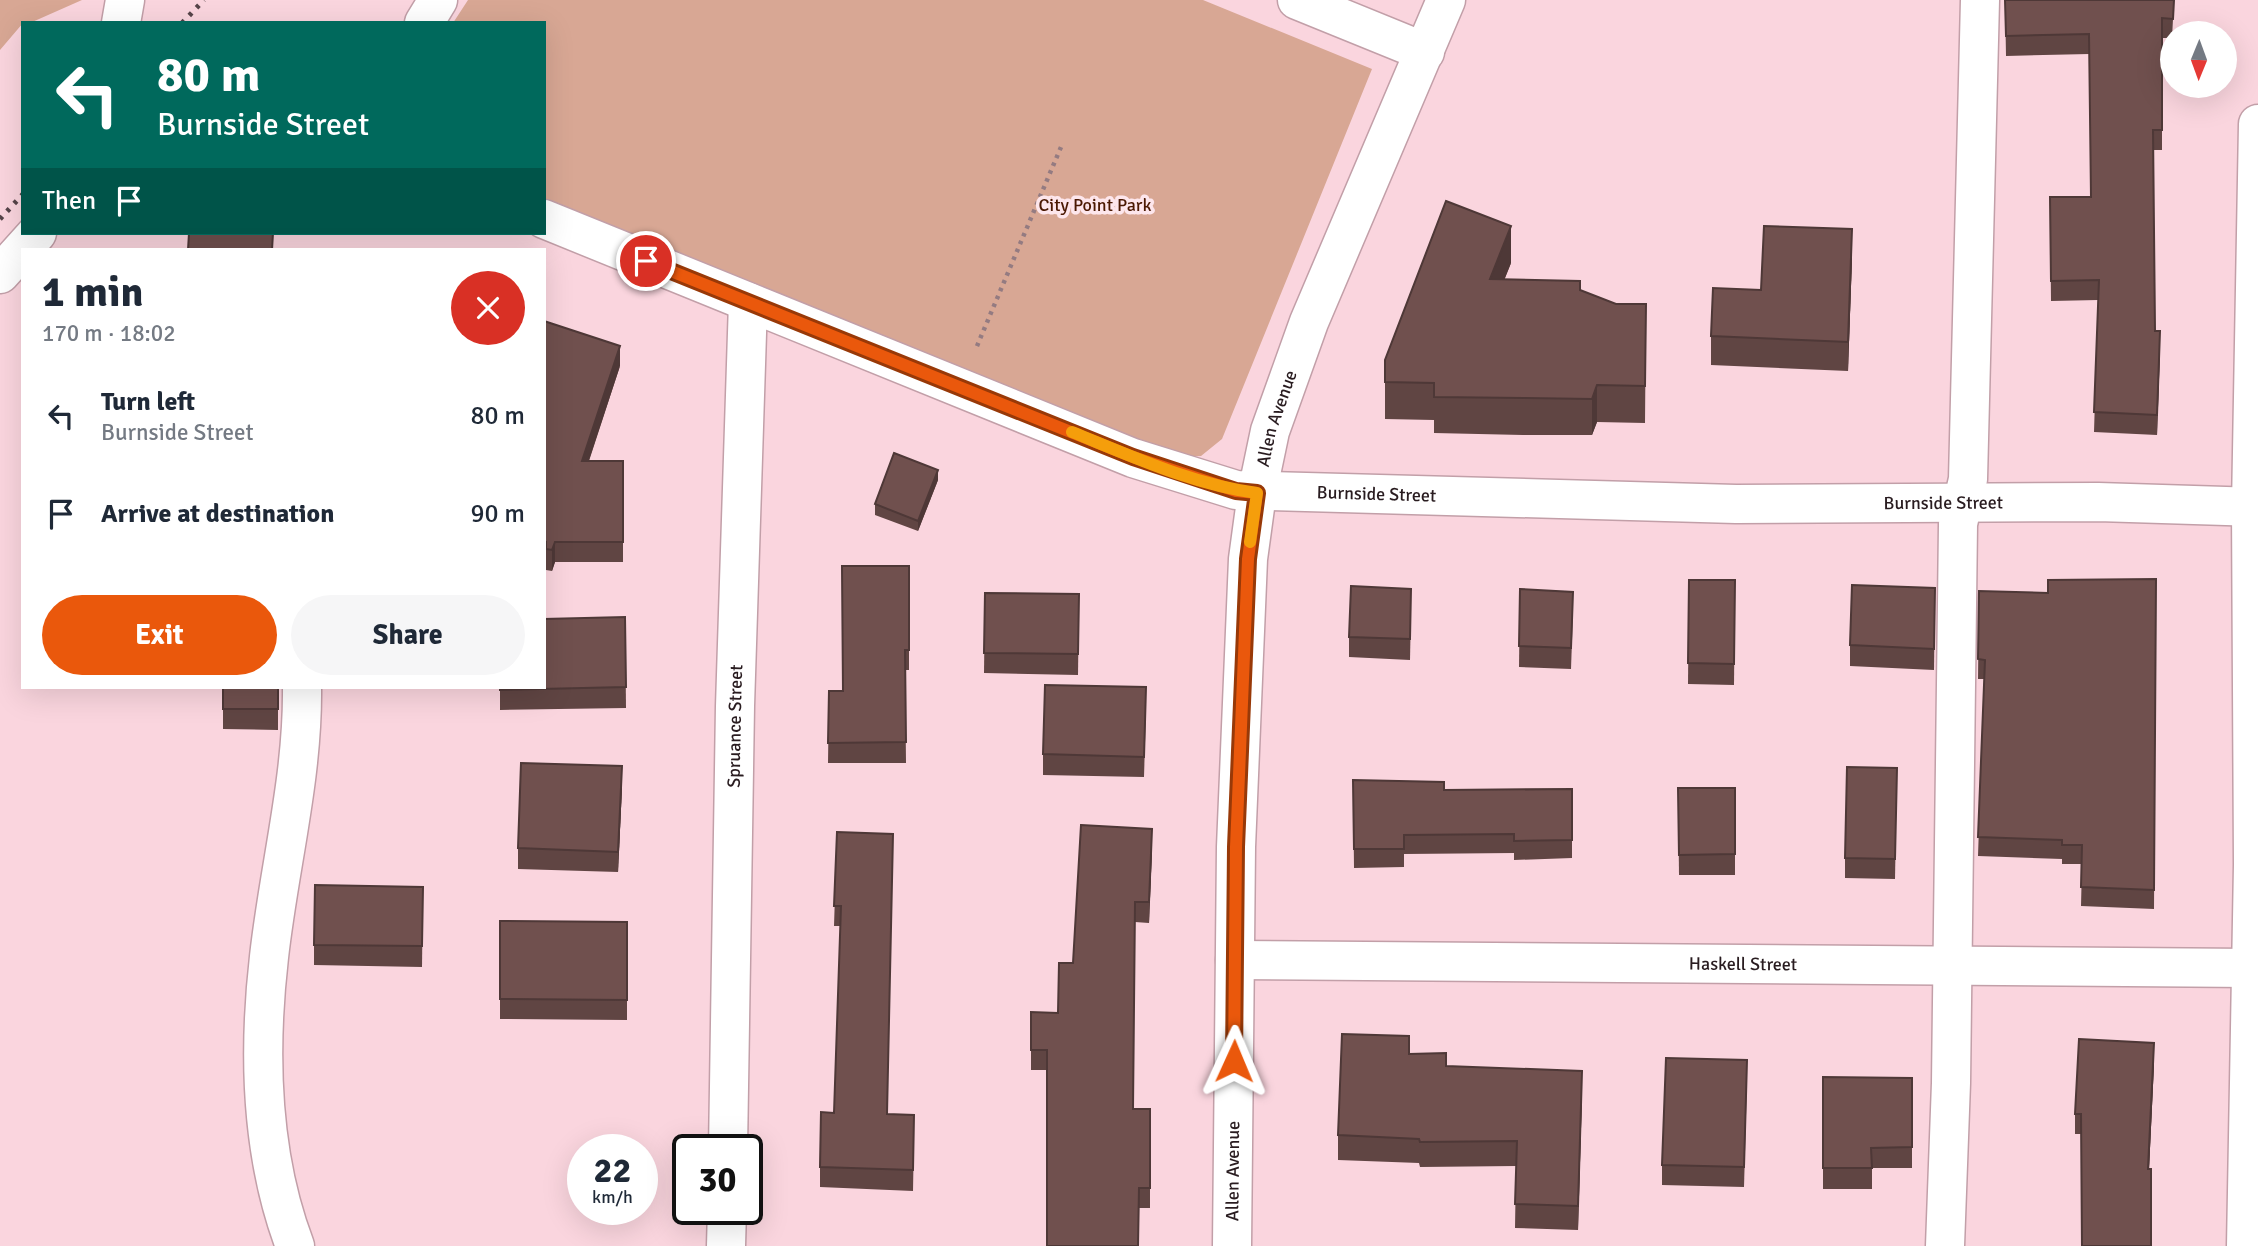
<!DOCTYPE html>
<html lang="en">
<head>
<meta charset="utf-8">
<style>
	:root { --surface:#fff; --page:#f6f6f7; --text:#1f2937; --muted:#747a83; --accent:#ea580c }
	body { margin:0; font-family:Signika,sans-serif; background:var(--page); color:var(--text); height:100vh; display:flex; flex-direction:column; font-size:26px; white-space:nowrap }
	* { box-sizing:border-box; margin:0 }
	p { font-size:23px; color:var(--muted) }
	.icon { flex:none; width:38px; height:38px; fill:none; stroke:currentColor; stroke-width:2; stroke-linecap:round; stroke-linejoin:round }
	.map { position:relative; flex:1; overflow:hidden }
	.panel { position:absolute; left:21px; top:248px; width:525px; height:441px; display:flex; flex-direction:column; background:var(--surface); border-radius:0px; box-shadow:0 7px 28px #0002 }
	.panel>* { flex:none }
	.guide { position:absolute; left:21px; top:21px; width:525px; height:214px; border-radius:0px; box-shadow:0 7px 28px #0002; background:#00695c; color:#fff; overflow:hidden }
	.needle { width:46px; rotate:181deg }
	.controls { position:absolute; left:2160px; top:21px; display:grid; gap:14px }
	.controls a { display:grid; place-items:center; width:77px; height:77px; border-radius:50%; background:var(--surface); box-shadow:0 7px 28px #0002; font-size:35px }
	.speed { position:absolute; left:567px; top:1134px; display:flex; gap:14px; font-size:35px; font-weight:700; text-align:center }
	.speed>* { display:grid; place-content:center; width:91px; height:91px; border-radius:50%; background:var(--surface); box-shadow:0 7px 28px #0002; line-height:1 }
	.speed small { font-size:18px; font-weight:400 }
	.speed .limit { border:4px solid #111; border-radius:10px; background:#fff; color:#111 }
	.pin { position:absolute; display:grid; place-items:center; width:60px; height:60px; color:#fff; margin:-30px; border:4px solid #fff; border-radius:50%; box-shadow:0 2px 7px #0007 }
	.me { position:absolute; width:77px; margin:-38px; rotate:1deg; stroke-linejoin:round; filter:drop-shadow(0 0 5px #0008) }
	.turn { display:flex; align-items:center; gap:24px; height:147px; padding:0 21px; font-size:32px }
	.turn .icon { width:91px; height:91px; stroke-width:2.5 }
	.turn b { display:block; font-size:49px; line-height:60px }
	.then { display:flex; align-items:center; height:66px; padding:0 21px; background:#0003; gap:14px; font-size:26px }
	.round { display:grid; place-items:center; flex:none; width:74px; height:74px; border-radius:37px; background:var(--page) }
	.summary { display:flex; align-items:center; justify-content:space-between; height:119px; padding:0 21px }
	h1 { font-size:42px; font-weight:800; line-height:52px }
	.button { display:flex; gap:14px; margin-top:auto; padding:14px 21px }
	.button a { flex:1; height:80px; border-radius:42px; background:var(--accent); color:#fff; font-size:28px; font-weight:800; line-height:80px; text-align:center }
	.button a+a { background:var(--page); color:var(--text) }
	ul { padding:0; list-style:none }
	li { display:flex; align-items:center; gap:21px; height:98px; padding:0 21px }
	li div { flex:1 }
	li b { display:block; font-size:26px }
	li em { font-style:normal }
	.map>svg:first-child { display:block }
	.green { fill:#d8a794 }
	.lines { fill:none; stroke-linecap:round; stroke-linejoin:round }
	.minor-casing { stroke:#c29fa8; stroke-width:41 }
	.path { stroke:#947b81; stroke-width:4.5; stroke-dasharray:3.5 5; stroke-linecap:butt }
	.minor { stroke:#fff; stroke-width:38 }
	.rail { stroke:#564449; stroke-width:5; stroke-dasharray:3.5 7; stroke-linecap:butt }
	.wall { fill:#604543 }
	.shaded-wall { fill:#4e3837 }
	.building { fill:#70504e; stroke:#4e3837; stroke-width:2 }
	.route-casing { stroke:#983908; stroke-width:18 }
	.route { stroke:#ea580c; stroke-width:12 }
	.slow { stroke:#f59e0b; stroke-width:12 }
	.labels { text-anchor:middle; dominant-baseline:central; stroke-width:7; stroke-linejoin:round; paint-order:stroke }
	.park-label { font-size:18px; fill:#4a1802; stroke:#fde6ec }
	.street-label { font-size:18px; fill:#291c20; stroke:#fde6ec }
</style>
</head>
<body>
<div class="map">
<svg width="2258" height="1246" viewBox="0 0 2258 1246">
	<rect width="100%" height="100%" fill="#fad5de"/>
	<!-- green -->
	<g class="green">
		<polygon points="0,0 82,0 30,23 23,23 0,50"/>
		<polygon points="468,0 1203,0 1372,69 1222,439 1201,456 1175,457 544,203 544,23 453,23"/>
	</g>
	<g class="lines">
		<defs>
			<g id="minor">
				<polyline points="1297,0 1425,52"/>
				<polyline points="121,23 125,0"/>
				<polyline points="424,23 438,0"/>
				<path id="s1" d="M544,219L1133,458L1236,490L1736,504L2098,502L2258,507"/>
				<polyline points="0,274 37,233"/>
				<path id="s2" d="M1235,960L2251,968"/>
				<path id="s3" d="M728,1150L735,706L748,302"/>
				<path d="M295,1246C260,1154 258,1053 269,957C279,867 303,779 302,688"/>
				<polyline points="726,1246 727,1209"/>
				<path id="s4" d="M1232,1246L1236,847L1248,559L1257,493L1270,431L1309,322L1446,0"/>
				<polyline points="1945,1246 1951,1083 1958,524 1968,479 1980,0"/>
				<polyline points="2246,1246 2253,865 2251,507 2258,124"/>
			</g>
		</defs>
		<!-- minor casing -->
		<use href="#minor" class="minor-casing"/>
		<!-- path -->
		<polyline class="path" points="977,346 1061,147"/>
		<!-- minor -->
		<use href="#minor" class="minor"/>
		<!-- rail -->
		<g class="rail">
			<polyline points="182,23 204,0"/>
			<polyline points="0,219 23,194"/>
		</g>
	</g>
	<!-- wall -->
	<g class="wall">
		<polygon points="2005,0 2174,0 2172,38 2162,38 2162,150 2153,150 2155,331 2160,351 2157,435 2094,432 2098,300 2051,301 2050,197 2091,197 2089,54 2006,56"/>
		<polygon points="1852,258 1848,371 1711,365 1711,336 1761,290"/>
		<polygon points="1511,263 1504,280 1580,290 1616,304 1646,304 1645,423 1597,422 1592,435 1523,435 1434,433 1434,420 1385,419 1385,360"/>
		<polygon points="620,366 589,461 623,461 623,562 555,562 552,571 546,570 546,562 544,562 544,483"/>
		<polygon points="938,480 918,531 875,515 875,504"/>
		<polygon points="909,566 909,670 905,670 906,763 828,763 829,691 843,691"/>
		<polygon points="2156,579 2154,909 2081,906 2082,864 2062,864 2062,859 1978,856 1984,679 1978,679 1979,591 2048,593"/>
		<polygon points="1689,580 1735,580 1734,685 1688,684"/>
		<polygon points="1935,588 1934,670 1850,666 1850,645"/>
		<polygon points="1520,589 1573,612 1571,669 1519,667"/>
		<polygon points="985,593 1079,594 1078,675 984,673"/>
		<polygon points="1411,609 1410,660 1349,657 1349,637"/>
		<polygon points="625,617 626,708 500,710 500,688"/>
		<polygon points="223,688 278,688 278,730 223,729"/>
		<polygon points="1146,708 1144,777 1043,775 1043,754"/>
		<polygon points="1897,768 1895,879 1845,878 1845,858"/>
		<polygon points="1353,780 1444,790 1572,789 1572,858 1514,860 1514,853 1404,854 1404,867 1354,868"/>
		<polygon points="622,787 618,872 518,869 518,848"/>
		<polygon points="1678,788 1735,788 1735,875 1679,875"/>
		<polygon points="837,832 888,1114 914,1135 913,1191 820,1187 820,1167 834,1113 841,926 834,926"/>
		<polygon points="1152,849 1149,923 1135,922 1133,1109 1150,1109 1150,1208 1139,1208 1047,1070 1031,1070 1031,1012 1058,1013 1073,963"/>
		<polygon points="423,887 422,967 314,965 314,945"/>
		<polygon points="500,921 627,922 627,1020 500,1019"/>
		<polygon points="1409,1054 1446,1066 1582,1095 1578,1230 1515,1228 1516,1166 1420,1167 1419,1163 1338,1160 1338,1135"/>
		<polygon points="2154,1064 2149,1169 2081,1134 2075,1134 2075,1114"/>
		<polygon points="1823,1077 1912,1078 1912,1168 1872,1168 1872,1189 1823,1189"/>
		<polygon points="1747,1080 1744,1187 1662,1185 1662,1165"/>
	</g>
	<!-- shaded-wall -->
	<g class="shaded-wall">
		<polygon points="1511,226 1511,263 1490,316 1490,279"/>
		<polygon points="1852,229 1852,258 1848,371 1848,342"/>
		<polygon points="2160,331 2160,351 2157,435 2157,415"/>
		<polygon points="620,346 620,366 582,481 582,461"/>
		<polygon points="1597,385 1597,422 1592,435 1592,399"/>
		<polygon points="938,470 938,480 918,531 918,521"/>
		<polygon points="555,542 555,562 552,571 552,550"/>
		<polygon points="622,766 622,787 618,872 618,852"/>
		<polygon points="1152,829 1152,849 1149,923 1149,902"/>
		<polygon points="2154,1043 2154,1064 2148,1190 2148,1169"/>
		<polygon points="1582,1071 1582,1095 1578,1230 1578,1206"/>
	</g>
	<!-- building -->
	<g class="building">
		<polygon points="2005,0 2174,0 2173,19 2162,18 2162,130 2153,130 2155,331 2160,331 2157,415 2094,412 2099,280 2051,281 2050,197 2091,197 2089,34 2006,36"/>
		<polygon points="1446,201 1511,226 1490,279 1580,281 1580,290 1616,304 1646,304 1645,386 1597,385 1592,399 1523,398 1434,397 1434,383 1385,382 1385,360"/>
		<polygon points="1764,226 1852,229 1848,342 1711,336 1713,288 1761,290"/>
		<polygon points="189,233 273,233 272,250 188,250"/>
		<polygon points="544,321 620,346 582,461 623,461 623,542 555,542 552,550 546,549 546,542 544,542"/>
		<polygon points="894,453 938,470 918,521 875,504"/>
		<polygon points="842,566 909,566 909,650 905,650 906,742 828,743 829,691 843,691"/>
		<polygon points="2156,579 2154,890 2081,887 2082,845 2062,845 2062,840 1978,837 1985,660 1978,659 1979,591 2048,593 2048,580"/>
		<polygon points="1689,580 1735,580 1734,664 1688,663"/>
		<polygon points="1852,585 1935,588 1934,649 1850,645"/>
		<polygon points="1351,586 1411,589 1410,639 1349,637"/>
		<polygon points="1520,589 1573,592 1571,648 1519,646"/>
		<polygon points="985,593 1079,594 1078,654 984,653"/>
		<polygon points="625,617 626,687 500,690 500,688 544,688 544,619"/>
		<polygon points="1045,685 1146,687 1144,757 1043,754"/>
		<rect x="223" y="688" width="55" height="21"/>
		<polygon points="521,763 622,766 618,852 518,848"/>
		<polygon points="1847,767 1897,768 1895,859 1845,858"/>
		<polygon points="1353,780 1444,782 1444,790 1572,789 1572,840 1514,841 1514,834 1404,835 1404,849 1354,849"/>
		<polygon points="1678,788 1735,788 1735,854 1679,855"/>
		<polygon points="1081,825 1152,829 1149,902 1135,902 1133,1109 1150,1109 1150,1188 1139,1188 1138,1246 1047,1246 1047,1050 1031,1050 1031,1012 1058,1013 1059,963 1073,963"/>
		<polygon points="837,832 893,834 887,1114 914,1115 913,1170 820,1167 821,1112 834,1113 841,906 834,906"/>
		<polygon points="315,885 423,887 422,946 314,945"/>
		<polygon points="500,921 627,922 627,1000 500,999"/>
		<polygon points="1342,1034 1409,1036 1409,1054 1446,1053 1446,1066 1582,1071 1578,1206 1515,1204 1517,1141 1420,1142 1419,1139 1338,1135"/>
		<polygon points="2079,1039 2154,1043 2148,1169 2151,1169 2151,1246 2082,1246 2081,1114 2075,1114"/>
		<polygon points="1666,1058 1747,1060 1744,1167 1662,1165"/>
		<polygon points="1823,1077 1912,1078 1912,1147 1871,1148 1872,1168 1823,1168"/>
	</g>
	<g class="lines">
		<defs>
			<polyline id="route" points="646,261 1133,457 1236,491 1257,493 1248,559 1236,847 1234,1061"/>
		</defs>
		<!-- route casing -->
		<use href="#route" class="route-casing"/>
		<!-- route -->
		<use href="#route" class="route"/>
		<!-- slow -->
		<path class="slow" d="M1072,432C1131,456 1194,485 1257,493L1250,542"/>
	</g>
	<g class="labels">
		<!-- park labels -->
		<g class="park-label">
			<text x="1095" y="205">City Point Park</text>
		</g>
		<!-- street labels -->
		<g class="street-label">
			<text stroke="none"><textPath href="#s4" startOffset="831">Allen Avenue</textPath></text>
			<text stroke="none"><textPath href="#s1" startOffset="884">Burnside Street</textPath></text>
			<text stroke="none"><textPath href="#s1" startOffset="1451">Burnside Street</textPath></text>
			<text stroke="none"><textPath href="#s3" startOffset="424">Spruance Street</textPath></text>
			<text stroke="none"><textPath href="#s2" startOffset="508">Haskell Street</textPath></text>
			<text stroke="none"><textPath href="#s4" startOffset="75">Allen Avenue</textPath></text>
		</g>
	</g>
</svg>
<div class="controls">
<a><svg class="needle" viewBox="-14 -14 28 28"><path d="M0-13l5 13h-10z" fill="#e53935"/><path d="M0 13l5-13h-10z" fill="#747a83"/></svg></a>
</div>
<div class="speed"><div>22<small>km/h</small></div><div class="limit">30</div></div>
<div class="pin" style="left:646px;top:261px;background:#d93025"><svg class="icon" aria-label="arrive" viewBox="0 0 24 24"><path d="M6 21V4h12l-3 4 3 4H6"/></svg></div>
<svg class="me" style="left:1234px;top:1061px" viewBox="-20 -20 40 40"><path d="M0-17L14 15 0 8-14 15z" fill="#ea580c" stroke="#fff" stroke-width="4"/></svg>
<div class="guide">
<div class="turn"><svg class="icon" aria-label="left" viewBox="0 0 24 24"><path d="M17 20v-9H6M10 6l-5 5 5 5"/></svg><div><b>80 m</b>Burnside Street</div></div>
<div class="then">Then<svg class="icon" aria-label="arrive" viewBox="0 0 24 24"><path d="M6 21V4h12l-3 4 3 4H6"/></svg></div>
</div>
<section class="panel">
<div class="summary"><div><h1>1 min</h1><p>170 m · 18:02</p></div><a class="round" style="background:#d93025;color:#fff"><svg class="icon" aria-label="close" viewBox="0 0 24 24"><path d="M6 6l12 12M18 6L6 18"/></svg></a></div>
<ul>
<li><svg class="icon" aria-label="left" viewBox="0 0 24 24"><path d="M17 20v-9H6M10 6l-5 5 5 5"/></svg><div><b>Turn left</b><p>Burnside Street</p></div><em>80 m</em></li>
<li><svg class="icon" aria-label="arrive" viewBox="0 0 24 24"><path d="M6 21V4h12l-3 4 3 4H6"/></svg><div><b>Arrive at destination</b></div><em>90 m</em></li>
</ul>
<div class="button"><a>Exit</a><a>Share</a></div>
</section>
</div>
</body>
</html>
